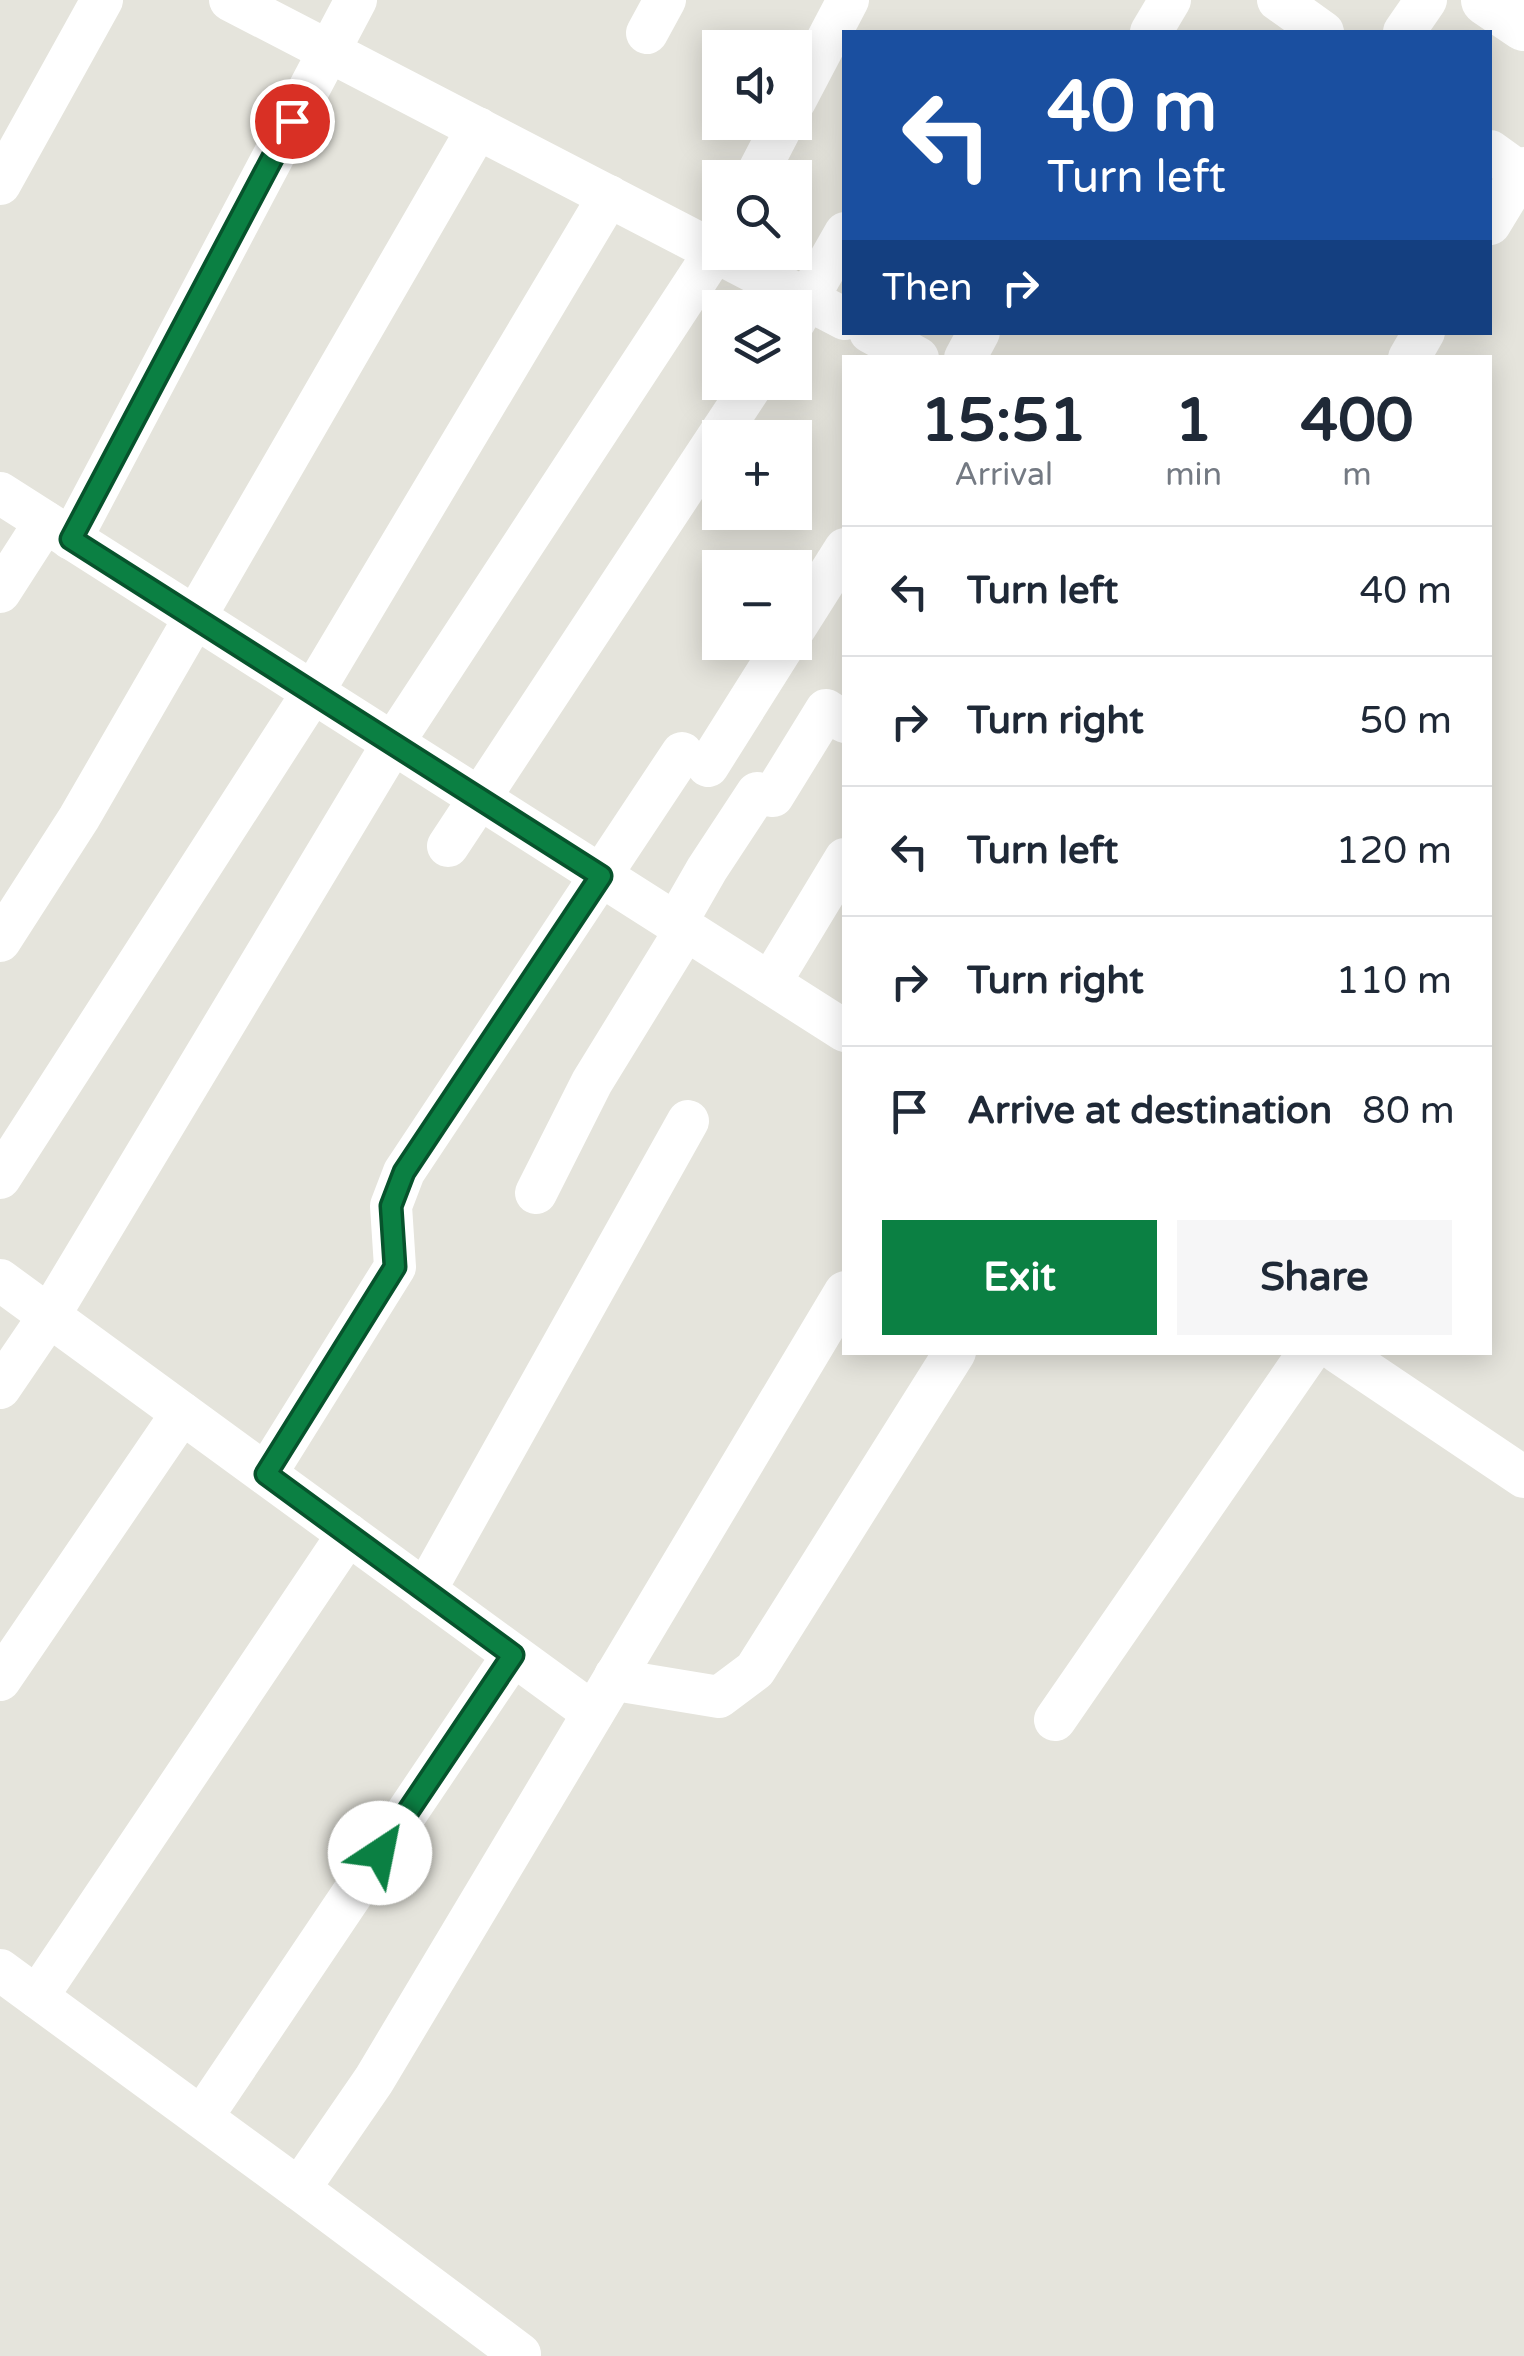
<!DOCTYPE html>
<html lang="en">
<head>
<meta charset="utf-8">
<style>
	:root { --surface:#fff; --page:#f6f6f7; --text:#1f2937; --muted:#747a83; --line:#e0e1e3; --accent:#0b8043 }
	body { margin:0; font-family:"Varela Round",sans-serif; background:var(--page); color:var(--text); height:100vh; display:flex; flex-direction:column; font-size:38px; white-space:nowrap }
	* { box-sizing:border-box; margin:0 }
	p { font-size:32px; color:var(--muted) }
	.icon { flex:none; width:55px; height:55px; fill:none; stroke:currentColor; stroke-width:2; stroke-linecap:round; stroke-linejoin:round }
	.map { position:relative; flex:1; overflow:hidden }
	.drawer { position:absolute; left:842px; top:355px; width:650px; height:1000px; display:flex; flex-direction:column; background:var(--surface); border-radius:0px; box-shadow:0 5px 25px #0003 }
	.drawer>* { flex:none }
	.guide { position:absolute; left:842px; top:30px; width:650px; height:305px; border-radius:0px; box-shadow:0 5px 25px #0003; background:#1a4fa0; color:#fff; overflow:hidden }
	.tools { position:absolute; left:702px; top:30px; display:grid; gap:20px }
	.tools a { display:grid; place-items:center; width:110px; height:110px; border-radius:0px; background:var(--surface); box-shadow:0 5px 25px #0003; font-size:50px }
	.pin { position:absolute; display:grid; place-items:center; width:85px; height:85px; color:#fff; margin:-42px; border:5px solid #fff; border-radius:50%; box-shadow:0 2px 10px #0007 }
	.me { position:absolute; width:110px; margin:-55px; rotate:34deg; stroke-linejoin:round; filter:drop-shadow(0 0 8px #0008) }
	.turn { display:flex; align-items:center; gap:35px; height:210px; padding:0 40px; font-size:45px }
	.turn .icon { width:130px; height:130px; stroke-width:2.5 }
	.turn b { display:block; font-size:70px; line-height:85px }
	.then { display:flex; align-items:center; height:95px; padding:0 40px; background:#0003; gap:20px; font-size:38px }
	.eta { display:flex; justify-content:space-evenly; align-items:center; height:170px; text-align:center }
	.eta b { font-size:60px; font-weight:700; line-height:70px }
	.button { display:flex; gap:20px; margin-top:auto; padding:20px 40px }
	.button a { flex:1; height:115px; border-radius:0px; background:var(--accent); color:#fff; font-size:40px; font-weight:700; line-height:115px; text-align:center }
	.button a+a { background:var(--page); color:var(--text) }
	ul { padding:0; list-style:none }
	li { display:flex; align-items:center; gap:30px; height:130px; padding:0 40px; border-top:2px solid var(--line) }
	li div { flex:1 }
	li b { display:block; font-size:38px }
	li em { font-style:normal }
	.map>svg:first-child { display:block }
	.lines { fill:none; stroke-linecap:round; stroke-linejoin:round }
	.minor { stroke:#fff; stroke-width:42 }
	.major { stroke:#fff; stroke-width:52 }
	.route-casing { stroke:#07532c; stroke-width:25 }
	.route { stroke:#0b8043; stroke-width:18 }
</style>
</head>
<body>
<div class="map">
<svg width="1524" height="2356" viewBox="0 0 1524 2356">
	<rect width="100%" height="100%" fill="#e5e4dc"/>
	<g class="lines">
		<!-- minor -->
		<g class="minor">
			<polyline points="230,0 845,319"/>
			<polyline points="1278,0 1323,32"/>
			<polyline points="1151,32 1170,0"/>
			<polyline points="1404,32 1426,0"/>
			<polyline points="647,33 665,0"/>
			<polyline points="795,101 848,0"/>
			<polyline points="1490,151 1521,173"/>
			<polyline points="755,178 784,122"/>
			<polyline points="0,184 102,0"/>
			<polyline points="1490,224 1524,168"/>
			<polyline points="795,321 845,233"/>
			<polyline points="870,332 918,358"/>
			<polyline points="965,358 979,332"/>
			<polyline points="1409,358 1424,332"/>
			<polyline points="0,493 845,1031"/>
			<polyline points="71,539 356,0"/>
			<polyline points="0,592 45,522"/>
			<polyline points="795,628 845,549"/>
			<polyline points="708,766 786,642"/>
			<polyline points="448,846 754,382"/>
			<polyline points="676,923 707,869 757,793 773,796 826,710 845,722"/>
			<polyline points="0,941 79,818 478,128"/>
			<polyline points="770,983 845,859"/>
			<polyline points="0,1178 313,692 609,196"/>
			<polyline points="536,1193 592,1082 686,929"/>
			<polyline points="0,1280 593,1713"/>
			<polyline points="1338,1352 1524,1477"/>
			<polyline points="0,1388 49,1316 393,743 720,244"/>
			<polyline points="266,1474 395,1267 391,1206 404,1172 682,753"/>
			<polyline points="425,1591 688,1121"/>
			<polyline points="615,1676 628,1682 719,1697 755,1670 955,1352"/>
			<polyline points="0,1680 182,1413"/>
			<polyline points="1055,1720 1309,1352"/>
			<polyline points="0,1970 299,2189"/>
			<polyline points="37,1997 348,1534"/>
			<polyline points="202,2117 513,1655"/>
			<polyline points="520,2354 299,2189 374,2080 845,1292"/>
		</g>
		<!-- major -->
		<polyline class="major" points="1487,0 1524,25"/>
	</g>
	<g class="lines">
		<defs>
			<polyline id="route" points="292,121 71,539 601,876 404,1172 391,1206 395,1267 266,1474 513,1655 380,1853"/>
		</defs>
		<!-- route casing -->
		<use href="#route" class="route-casing"/>
		<!-- route -->
		<use href="#route" class="route"/>
	</g>
</svg>
<div class="tools">
<a><svg class="icon" aria-label="sound" viewBox="0 0 24 24"><path d="M4 9h4l5-4v14l-5-4H4zM17 9q2 3 0 6"/></svg></a>
<a><svg class="icon" aria-label="search" viewBox="0 0 24 24"><circle cx="10" cy="10" r="6"/><path d="M15 15l6 6"/></svg></a>
<a><svg class="icon" aria-label="layers" viewBox="0 0 24 24"><path d="M12 4l9 5-9 5-9-5zM3 14l9 5 9-5"/></svg></a>
<a>+</a>
<a>−</a>
</div>
<div class="pin" style="left:292px;top:121px;background:#d93025"><svg class="icon" aria-label="arrive" viewBox="0 0 24 24"><path d="M6 21V4h12l-3 4 3 4H6"/></svg></div>
<svg class="me" style="left:380px;top:1853px" viewBox="-20 -20 40 40"><circle r="19" fill="#fff"/><path d="M0-13L10 11 0 6-10 11z" fill="#0b8043"/></svg>
<div class="guide">
<div class="turn"><svg class="icon" aria-label="left" viewBox="0 0 24 24"><path d="M17 20v-9H6M10 6l-5 5 5 5"/></svg><div><b>40 m</b>Turn left</div></div>
<div class="then">Then<svg class="icon" aria-label="right" viewBox="0 0 24 24"><path d="M7 20v-9h11M14 6l5 5-5 5"/></svg></div>
</div>
<section class="drawer">
<div class="eta">
<div><b>15:51</b><p>Arrival</p></div>
<div><b>1</b><p>min</p></div>
<div><b>400</b><p>m</p></div>
</div>
<ul>
<li><svg class="icon" aria-label="left" viewBox="0 0 24 24"><path d="M17 20v-9H6M10 6l-5 5 5 5"/></svg><div><b>Turn left</b></div><em>40 m</em></li>
<li><svg class="icon" aria-label="right" viewBox="0 0 24 24"><path d="M7 20v-9h11M14 6l5 5-5 5"/></svg><div><b>Turn right</b></div><em>50 m</em></li>
<li><svg class="icon" aria-label="left" viewBox="0 0 24 24"><path d="M17 20v-9H6M10 6l-5 5 5 5"/></svg><div><b>Turn left</b></div><em>120 m</em></li>
<li><svg class="icon" aria-label="right" viewBox="0 0 24 24"><path d="M7 20v-9h11M14 6l5 5-5 5"/></svg><div><b>Turn right</b></div><em>110 m</em></li>
<li><svg class="icon" aria-label="arrive" viewBox="0 0 24 24"><path d="M6 21V4h12l-3 4 3 4H6"/></svg><div><b>Arrive at destination</b></div><em>80 m</em></li>
</ul>
<div class="button"><a>Exit</a><a>Share</a></div>
</section>
</div>
</body>
</html>
